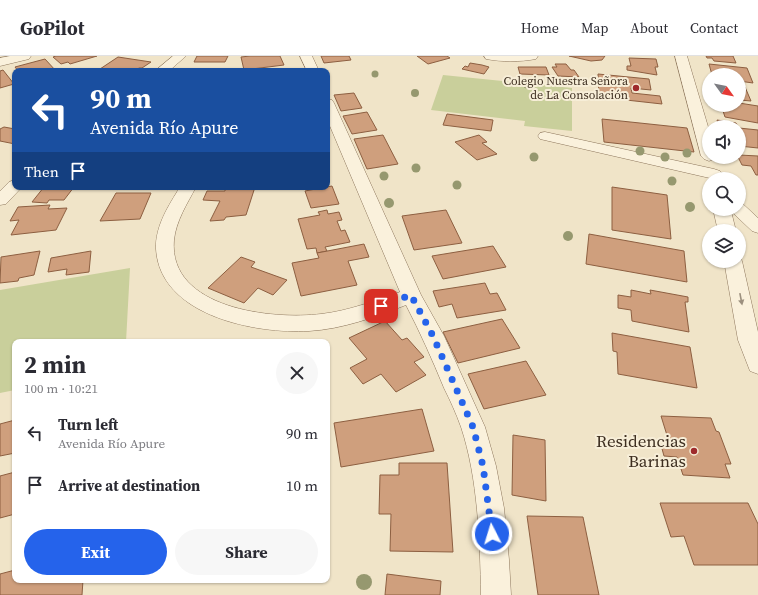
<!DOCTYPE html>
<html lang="en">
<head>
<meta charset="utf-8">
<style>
	:root { --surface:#fff; --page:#f7f7f7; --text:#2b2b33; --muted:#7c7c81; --line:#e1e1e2; --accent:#2563eb }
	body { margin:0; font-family:"Source Serif 4",serif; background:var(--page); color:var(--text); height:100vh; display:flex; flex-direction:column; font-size:15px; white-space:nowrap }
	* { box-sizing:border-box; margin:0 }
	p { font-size:13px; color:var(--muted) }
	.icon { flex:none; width:22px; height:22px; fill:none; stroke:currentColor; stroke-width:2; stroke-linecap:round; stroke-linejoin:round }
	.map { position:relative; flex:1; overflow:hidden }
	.drawer { position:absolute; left:12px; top:283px; width:318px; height:244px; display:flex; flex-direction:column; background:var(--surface); border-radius:8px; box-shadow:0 1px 3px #0004 }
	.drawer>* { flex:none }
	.guide { position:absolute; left:12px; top:12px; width:318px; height:122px; border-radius:8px; box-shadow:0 1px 3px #0004; background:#1a4fa0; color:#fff; overflow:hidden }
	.needle { width:26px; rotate:123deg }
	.controls { position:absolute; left:702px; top:12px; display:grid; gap:8px }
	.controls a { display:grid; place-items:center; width:44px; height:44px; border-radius:50%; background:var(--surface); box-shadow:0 1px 3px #0004; font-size:20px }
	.pin { position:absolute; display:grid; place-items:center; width:34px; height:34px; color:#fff; margin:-17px; border-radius:8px; box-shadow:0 2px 6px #0006 }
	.me { position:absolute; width:44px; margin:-22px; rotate:355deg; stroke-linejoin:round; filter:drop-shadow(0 0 3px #0008) }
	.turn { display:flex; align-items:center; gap:14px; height:84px; padding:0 12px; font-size:18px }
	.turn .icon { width:52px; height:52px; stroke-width:2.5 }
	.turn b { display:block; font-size:28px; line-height:34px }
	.then { display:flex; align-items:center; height:38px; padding:0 12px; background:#0003; gap:8px; font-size:15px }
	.round { display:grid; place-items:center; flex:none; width:42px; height:42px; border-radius:21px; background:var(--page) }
	.head { display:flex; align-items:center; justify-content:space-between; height:68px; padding:0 12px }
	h1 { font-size:24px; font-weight:700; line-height:30px }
	.action { display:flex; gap:8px; margin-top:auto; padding:8px 12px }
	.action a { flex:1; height:46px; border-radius:24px; background:var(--accent); color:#fff; font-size:16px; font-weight:700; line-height:46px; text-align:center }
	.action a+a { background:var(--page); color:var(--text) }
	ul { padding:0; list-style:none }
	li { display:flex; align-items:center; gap:12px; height:52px; padding:0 12px }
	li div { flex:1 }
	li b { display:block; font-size:15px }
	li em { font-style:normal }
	header { display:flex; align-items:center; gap:24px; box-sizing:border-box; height:56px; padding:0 20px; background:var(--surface); border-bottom:1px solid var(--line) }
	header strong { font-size:19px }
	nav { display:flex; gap:22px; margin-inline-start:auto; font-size:14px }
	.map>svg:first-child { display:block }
	.green { fill:#c9cf9b }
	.building { fill:#cf9f7d; stroke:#8d5f41 }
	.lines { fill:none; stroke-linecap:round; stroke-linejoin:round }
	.minor-casing { stroke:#8d765c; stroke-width:1 }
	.minor { fill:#faf1dc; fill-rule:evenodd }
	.tree { fill:#96986f }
	.oneway { fill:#9c907e }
	.route { stroke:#2563eb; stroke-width:7; stroke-dasharray:0 12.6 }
	.poi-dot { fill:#9e2a2b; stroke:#f7eed8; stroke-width:1.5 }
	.labels { text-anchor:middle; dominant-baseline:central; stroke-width:4; stroke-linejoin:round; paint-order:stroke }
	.far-poi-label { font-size:12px; fill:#3d2e20; stroke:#f7eed8; text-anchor:end }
	.near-poi-label { font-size:17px; fill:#3d2e20; stroke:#f7eed8; text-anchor:end }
</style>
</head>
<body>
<header>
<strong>GoPilot</strong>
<nav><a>Home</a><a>Map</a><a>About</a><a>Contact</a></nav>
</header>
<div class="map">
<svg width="758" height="539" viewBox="0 0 758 539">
	<rect width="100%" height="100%" fill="#f0e4c8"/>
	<!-- green -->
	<g class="green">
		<polygon points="443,19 572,32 572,75 524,70 525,65 431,54"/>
		<polygon points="130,212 126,286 15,286 15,334 0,337 0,234"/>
	</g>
	<!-- building -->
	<g class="building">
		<polygon points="56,0 97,0 70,8 68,6 61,8 53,1"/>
		<polygon points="197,0 228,0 225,6 194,6"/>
		<polygon points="250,0 280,0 284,9 244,14 241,1"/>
		<polygon points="321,0 349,0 351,4 324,7"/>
		<polygon points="417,0 447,0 450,2 428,8"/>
		<polygon points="569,0 605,0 602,4 591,5"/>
		<polygon points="706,0 733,0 736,7 714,5 712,2 707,2"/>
		<polygon points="118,1 151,6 142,12 139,12 136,14 97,15"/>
		<polygon points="629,2 656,3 658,11 655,11 657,19 627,14 627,10 631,10"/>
		<polygon points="45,3 56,15 18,15 15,11"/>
		<polygon points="470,7 482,9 489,11 484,18 462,13 465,10 468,11"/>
		<polygon points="555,8 566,8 571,14 574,14 579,21 558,20 552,11 557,11"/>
		<polygon points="709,8 747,12 753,27 739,25 739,19 712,19"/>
		<polygon points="518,11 546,11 549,19 520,18"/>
		<polygon points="3,14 14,28 0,32 0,15"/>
		<polygon points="598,18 649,23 651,34 631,32 632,37 660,40 662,48 599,41"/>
		<polygon points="739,31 745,31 751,45 739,44"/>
		<polygon points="354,37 362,52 341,55 334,39"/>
		<polygon points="739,47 758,50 758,67 725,61 721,49 739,49"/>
		<polygon points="367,56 377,74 352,78 343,60"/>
		<polygon points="447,58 493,64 491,75 443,69"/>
		<polygon points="602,63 687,72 694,96 604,86"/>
		<polygon points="717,64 736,67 738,71 719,71"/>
		<polygon points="4,71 15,73 15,88 0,85 0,73"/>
		<polygon points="739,72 758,74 758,92 739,90"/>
		<polygon points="383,79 398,108 367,113 354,83"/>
		<polygon points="479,79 487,86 482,87 497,98 477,104 455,86"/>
		<polygon points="739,99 758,100 758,119 756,119 751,110 742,109 738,101"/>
		<polygon points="332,130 339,148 311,152 305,135"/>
		<polygon points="44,131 74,131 64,144 49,144 47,147 32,146"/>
		<polygon points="236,131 255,131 246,159 226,161 224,164 210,165 220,145 203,144 207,135 225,135 225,132"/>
		<polygon points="612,131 667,139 671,183 612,174"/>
		<polygon points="116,137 151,137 140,163 100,165"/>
		<polygon points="50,149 48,153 67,152 56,174 11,179 19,164 10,165 18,151"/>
		<polygon points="327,154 328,158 339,156 342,164 337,165 341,175 345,174 350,186 325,191 327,195 317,197 316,192 307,193 298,163 320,159 318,156"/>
		<polygon points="446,154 462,187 414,194 402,160"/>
		<polygon points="589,178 684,195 687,226 586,208"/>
		<polygon points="364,188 369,201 348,205 357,229 301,240 292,207 319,202 317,197"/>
		<polygon points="493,190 506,211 443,223 432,200"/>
		<polygon points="40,195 34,219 19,222 18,225 0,227 1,201"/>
		<polygon points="91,195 89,216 66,219 67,213 48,216 51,202"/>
		<polygon points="241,201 255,206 251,211 287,224 273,239 258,232 244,247 208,232"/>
		<polygon points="485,227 490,238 497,237 506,254 457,262 452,248 439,251 433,235"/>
		<polygon points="631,234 651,238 650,234 688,241 688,246 685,246 689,276 632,265 631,254 618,252 618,239 631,241"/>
		<polygon points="502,263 520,292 458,307 443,276"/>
		<polygon points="385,265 402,284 407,282 424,301 414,306 426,319 396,336 381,318 363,328 350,312 367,303 349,282"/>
		<polygon points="612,277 690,291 697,332 618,318 617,296 613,295"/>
		<polygon points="526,305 546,339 484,353 468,318"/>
		<polygon points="422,353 434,395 341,411 334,367"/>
		<polygon points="661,360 711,362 716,375 719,376 731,408 725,408 730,422 683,419 677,401 664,400 661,389 670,389"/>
		<polygon points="15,364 15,397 0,400 0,368"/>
		<polygon points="513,379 545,384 546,445 512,439"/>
		<polygon points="399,407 447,407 453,496 390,495 391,458 379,458 380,419 399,419"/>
		<polygon points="15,416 15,458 0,462 0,420"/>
		<polygon points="660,447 748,447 758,468 758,509 694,509 684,480 671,481"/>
		<polygon points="527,460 583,461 599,539 538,539"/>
		<polygon points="15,514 15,524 83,524 82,539 0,539 0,518"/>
		<polygon points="387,518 441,525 440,539 385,539"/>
	</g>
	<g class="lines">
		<defs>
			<g id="minor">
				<polygon points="10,0 31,0 29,3 0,10 0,2"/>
				<polygon points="173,0 186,0 169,15 155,15"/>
				<polygon points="300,0 312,0 319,15 307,15"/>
				<path d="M484,0H538L536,3C520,6 502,6 486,3Z"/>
				<polygon points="675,0 687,0 709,74 709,101 716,101 714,103 709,105 704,103 701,100"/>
				<path d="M327,43L332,44L334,47L421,239L444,280L485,371L496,410L504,452L509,504L511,539H481C480,485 478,422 461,371C456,357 450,344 444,332C432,303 420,276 406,249C375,261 343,273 309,275C256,278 160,260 156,193C155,170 169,149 180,131H196C187,148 176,165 174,184C168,253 273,264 321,258C348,255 374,245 400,236L327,63Z"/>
				<polygon points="545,76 714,113 720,115 722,118 720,121 714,123 540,83 538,80 540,77"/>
				<polygon points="15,124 15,131 22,131 6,148 0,149 0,135 9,126"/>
				<polygon points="739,148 744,149 758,162 758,177 752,175 731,155 736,175 718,175 713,153 739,153"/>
				<polygon points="739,200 742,205 758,276 758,318 750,315 738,284 724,205 739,205"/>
			</g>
		</defs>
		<!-- minor casing -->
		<use href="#minor" class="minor-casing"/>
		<!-- minor -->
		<use href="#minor" class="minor"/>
	</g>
	<!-- trees -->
	<g class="tree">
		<circle cx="375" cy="18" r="3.5"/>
		<circle cx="527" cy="29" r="3.5"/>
		<circle cx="415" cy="37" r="4"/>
		<circle cx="640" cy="95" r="4.5"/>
		<circle cx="687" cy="97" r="4.5"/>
		<circle cx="534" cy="101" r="4.5"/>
		<circle cx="665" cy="101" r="4.5"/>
		<circle cx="416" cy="112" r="4.5"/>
		<circle cx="384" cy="120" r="4.5"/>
		<circle cx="672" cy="125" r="4.5"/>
		<circle cx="457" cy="129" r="4.5"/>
		<circle cx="389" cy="147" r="5"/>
		<circle cx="690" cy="151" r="5"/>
		<circle cx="568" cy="180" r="5"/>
		<circle cx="364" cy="526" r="8"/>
	</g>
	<!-- one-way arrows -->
	<defs><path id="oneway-solid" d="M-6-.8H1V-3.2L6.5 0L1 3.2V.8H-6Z"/></defs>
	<use class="oneway" href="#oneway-solid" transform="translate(741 243) rotate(79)"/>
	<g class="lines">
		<!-- route -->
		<polyline class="route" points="381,250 411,239 433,280 473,371 483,410 492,478"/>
	</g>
	<!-- markers -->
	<g class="poi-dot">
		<circle cx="636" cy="32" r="4"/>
		<circle cx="694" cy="395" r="4"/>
	</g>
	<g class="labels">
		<!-- far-poi labels -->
		<g class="far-poi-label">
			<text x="628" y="25">Colegio Nuestra Señora<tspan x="628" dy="14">de La Consolación</tspan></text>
		</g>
		<!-- near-poi labels -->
		<g class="near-poi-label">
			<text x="686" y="385">Residencias<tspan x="686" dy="20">Barinas</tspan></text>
		</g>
	</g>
</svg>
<div class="controls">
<a><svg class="needle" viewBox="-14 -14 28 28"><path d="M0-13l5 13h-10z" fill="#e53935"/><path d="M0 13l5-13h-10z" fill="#7c7c81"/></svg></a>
<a><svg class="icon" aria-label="sound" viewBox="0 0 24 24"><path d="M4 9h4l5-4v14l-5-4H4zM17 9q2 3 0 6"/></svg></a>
<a><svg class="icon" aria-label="search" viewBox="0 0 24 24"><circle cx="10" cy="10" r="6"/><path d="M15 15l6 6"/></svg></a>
<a><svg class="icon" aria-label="layers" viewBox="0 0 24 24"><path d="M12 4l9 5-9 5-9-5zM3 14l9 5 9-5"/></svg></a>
</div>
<div class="pin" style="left:381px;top:250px;background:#d93025"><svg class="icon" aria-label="arrive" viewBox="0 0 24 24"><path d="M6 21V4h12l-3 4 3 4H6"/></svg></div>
<svg class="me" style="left:492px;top:478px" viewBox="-20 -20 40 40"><circle r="17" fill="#2563eb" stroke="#fff" stroke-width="3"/><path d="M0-11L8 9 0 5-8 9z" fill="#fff"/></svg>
<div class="guide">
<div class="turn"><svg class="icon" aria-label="left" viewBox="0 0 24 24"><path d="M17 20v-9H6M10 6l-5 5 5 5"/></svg><div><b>90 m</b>Avenida Río Apure</div></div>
<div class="then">Then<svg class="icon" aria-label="arrive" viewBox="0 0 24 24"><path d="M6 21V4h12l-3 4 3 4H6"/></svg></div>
</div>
<section class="drawer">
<div class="head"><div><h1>2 min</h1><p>100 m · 10:21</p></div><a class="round"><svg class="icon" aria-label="close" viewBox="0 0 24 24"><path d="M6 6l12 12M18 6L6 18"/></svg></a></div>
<ul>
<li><svg class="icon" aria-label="left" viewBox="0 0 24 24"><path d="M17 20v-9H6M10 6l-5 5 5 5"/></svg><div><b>Turn left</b><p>Avenida Río Apure</p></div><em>90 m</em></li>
<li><svg class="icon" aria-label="arrive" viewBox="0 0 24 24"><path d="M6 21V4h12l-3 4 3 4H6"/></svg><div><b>Arrive at destination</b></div><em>10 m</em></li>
</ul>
<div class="action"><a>Exit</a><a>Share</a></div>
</section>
</div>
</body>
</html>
